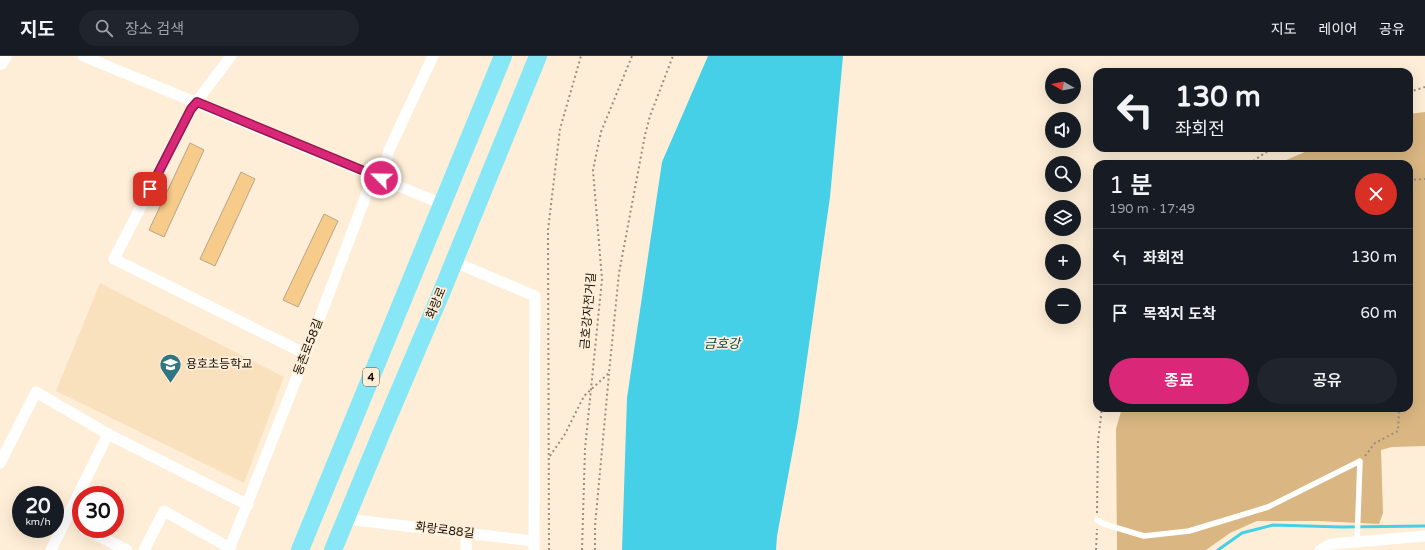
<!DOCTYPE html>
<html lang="ko">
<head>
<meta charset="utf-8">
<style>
	:root { --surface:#171b24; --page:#20242c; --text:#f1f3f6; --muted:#9ea1a6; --line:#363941; --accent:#db2777 }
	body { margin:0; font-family:"Varela Round","Noto Sans KR",sans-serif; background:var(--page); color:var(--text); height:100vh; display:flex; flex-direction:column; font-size:15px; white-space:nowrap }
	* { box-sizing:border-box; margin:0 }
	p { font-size:13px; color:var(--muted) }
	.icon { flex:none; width:22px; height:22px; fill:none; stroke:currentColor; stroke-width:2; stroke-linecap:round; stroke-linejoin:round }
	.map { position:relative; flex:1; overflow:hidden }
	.panel { position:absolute; left:1093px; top:104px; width:320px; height:252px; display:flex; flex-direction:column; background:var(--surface); border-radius:12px; box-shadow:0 4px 16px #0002 }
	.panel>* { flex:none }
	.top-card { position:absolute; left:1093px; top:12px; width:320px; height:84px; border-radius:12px; box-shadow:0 4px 16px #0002; background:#171b24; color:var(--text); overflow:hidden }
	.needle { width:26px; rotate:279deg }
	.tools { position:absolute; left:1045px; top:12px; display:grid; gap:8px }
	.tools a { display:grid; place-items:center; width:36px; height:36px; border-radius:50%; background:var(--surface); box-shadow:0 4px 16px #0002; font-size:20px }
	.speed { position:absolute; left:12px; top:430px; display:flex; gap:8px; font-size:20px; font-weight:700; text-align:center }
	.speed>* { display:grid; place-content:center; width:52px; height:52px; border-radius:50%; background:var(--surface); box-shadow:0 4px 16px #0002; line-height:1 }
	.speed small { font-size:10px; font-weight:400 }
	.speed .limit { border:6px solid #d22; background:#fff; color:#111 }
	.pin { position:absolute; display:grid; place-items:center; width:34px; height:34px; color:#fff; margin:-17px; border-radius:8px; box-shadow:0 2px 6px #0006 }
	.me { position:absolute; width:44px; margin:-22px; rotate:293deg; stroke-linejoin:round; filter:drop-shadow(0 0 3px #0008) }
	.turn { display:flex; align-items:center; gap:14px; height:84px; padding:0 16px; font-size:18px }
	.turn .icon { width:52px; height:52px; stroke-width:2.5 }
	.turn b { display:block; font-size:28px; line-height:34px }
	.round { display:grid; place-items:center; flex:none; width:42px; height:42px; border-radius:21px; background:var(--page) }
	.summary { display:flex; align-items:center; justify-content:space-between; height:68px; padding:0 16px }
	h1 { font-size:24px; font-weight:600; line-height:30px }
	.button { display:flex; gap:8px; margin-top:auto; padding:8px 16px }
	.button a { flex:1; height:46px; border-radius:24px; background:var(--accent); color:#fff; font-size:16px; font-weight:600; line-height:46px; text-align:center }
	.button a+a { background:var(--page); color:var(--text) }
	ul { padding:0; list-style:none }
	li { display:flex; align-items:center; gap:12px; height:56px; padding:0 16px; border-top:1px solid var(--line) }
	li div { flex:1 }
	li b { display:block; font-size:15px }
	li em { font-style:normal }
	header { display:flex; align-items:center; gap:24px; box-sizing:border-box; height:56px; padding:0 20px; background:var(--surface); border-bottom:1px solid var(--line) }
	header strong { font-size:19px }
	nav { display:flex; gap:22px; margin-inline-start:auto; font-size:14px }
	.search { width:280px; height:36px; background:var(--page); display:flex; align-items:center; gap:10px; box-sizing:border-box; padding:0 14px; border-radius:22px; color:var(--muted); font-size:15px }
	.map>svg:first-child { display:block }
	.built { fill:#fae1be }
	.green { fill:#dab782 }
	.water { fill:#45d0e7 }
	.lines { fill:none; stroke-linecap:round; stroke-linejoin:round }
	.stream { stroke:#45d0e7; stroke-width:3 }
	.building { fill:#f7cc8a; stroke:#b7a489 }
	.path { stroke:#9a8e7d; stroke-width:2; stroke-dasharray:2 3; stroke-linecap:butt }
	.service { stroke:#fff; stroke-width:5.5 }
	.minor { stroke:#fff; stroke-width:11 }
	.secondary { stroke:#fff; stroke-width:16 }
	.primary { stroke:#88e7f6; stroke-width:18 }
	.route-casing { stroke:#8e194d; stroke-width:10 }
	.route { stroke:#db2777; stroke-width:7 }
	.labels { text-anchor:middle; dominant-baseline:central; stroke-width:3.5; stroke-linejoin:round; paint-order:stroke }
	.shield { fill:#feeed7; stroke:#5c5345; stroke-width:1 }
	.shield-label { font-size:11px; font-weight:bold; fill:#171007 }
	.street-label { font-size:12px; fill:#171007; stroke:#feeed7 }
	.poi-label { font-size:12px; fill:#171007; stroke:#feeed7; text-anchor:start }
	.water-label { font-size:13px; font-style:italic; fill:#02434c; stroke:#feeed7 }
</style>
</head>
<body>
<header>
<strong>지도</strong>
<div class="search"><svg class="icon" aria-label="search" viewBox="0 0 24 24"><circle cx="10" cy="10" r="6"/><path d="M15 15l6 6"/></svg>장소 검색</div>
<nav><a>지도</a><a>레이어</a><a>공유</a></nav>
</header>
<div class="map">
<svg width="1425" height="494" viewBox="0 0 1425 494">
	<rect width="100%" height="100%" fill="#feeed7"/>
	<!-- built -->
	<polygon class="built" points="100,227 284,321 244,427 56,335"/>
	<!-- green -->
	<polygon class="green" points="1425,56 1425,390 1392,391 1381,394 1383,457 1379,468 1319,465 1257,465 1230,477 1206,494 1117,494 1116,373 1122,352 1409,352 1409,108 1277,108 1314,92 1409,92 1409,58"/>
	<!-- water -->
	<polygon class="water" points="708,0 843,0 830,141 798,366 777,480 776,494 622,494 627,342 662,106"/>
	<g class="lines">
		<!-- stream -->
		<polyline class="stream" points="1218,494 1242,477 1273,469 1342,471 1425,470"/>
	</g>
	<!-- building -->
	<g class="building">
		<polygon points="190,87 204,94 164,181 149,174"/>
		<polygon points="241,116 255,123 215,210 200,203"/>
		<polygon points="324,158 338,165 298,251 283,244"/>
	</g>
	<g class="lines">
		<!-- path -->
		<g class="path">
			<polyline points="1409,36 1425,31"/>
			<polyline points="1249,108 1272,92"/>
			<polyline points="1409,124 1425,123"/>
			<polyline points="550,400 565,378 584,340 609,317 619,217 645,79 650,60 673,0"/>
			<polyline points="1365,400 1375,387 1398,375 1399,352"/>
			<polyline points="1097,457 1098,385 1102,352"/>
			<polyline points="549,494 548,174 560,73 581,0"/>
			<polyline points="582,494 585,393 602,223 593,114 601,76 632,0"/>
			<polyline points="595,494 595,470 609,318"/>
			<polyline points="1096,494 1097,473"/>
		</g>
		<!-- service -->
		<polyline class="service" points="1097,464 1104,468 1144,480 1189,475 1268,451 1360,405 1357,486"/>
		<!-- minor -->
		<g class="minor">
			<polyline points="83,0 442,148"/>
			<polyline points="231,0 191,53 114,203 306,298"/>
			<polyline points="381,122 389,94 433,0"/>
			<polyline points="454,206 535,240 534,494"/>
			<polyline points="0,407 36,336 108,378 248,449"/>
			<polyline points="346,463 534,485"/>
			<polyline points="84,473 127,494"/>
			<polyline points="51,494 108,378"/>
			<polyline points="144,494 164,455 230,492"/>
			<polyline points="229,494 306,298 368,134"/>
			<polyline points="466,494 466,477"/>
			<polyline points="1320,494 1331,488 1425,480"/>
		</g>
		<!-- secondary -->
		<polyline class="secondary" points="0,6 4,0"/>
		<!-- primary -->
		<g class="primary">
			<polyline points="300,494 503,0"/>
			<polyline points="333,494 381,378 442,235 538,0"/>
		</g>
	</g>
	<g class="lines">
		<defs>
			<polyline id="route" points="150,133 191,53 197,46 381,122"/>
		</defs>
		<!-- route casing -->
		<use href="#route" class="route-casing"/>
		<!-- route -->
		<use href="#route" class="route"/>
	</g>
	<!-- icons -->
	<defs>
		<symbol id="school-pin" viewBox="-11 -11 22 30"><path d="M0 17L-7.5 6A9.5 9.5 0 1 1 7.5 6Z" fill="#2f7682" stroke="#feeed7"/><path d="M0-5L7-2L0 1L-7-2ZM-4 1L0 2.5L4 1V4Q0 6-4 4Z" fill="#fff"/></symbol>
	</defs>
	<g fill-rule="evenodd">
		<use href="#school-pin" x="158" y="296" width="25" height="34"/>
	</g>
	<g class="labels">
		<!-- shield labels -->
		<rect class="shield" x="363" y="312" width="16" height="18" rx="3"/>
		<g class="shield-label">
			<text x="371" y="321">4</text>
		</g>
		<!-- street labels -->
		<g class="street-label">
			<text transform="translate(436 247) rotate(-67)">화랑로</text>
			<text transform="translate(588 255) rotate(-85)">금호강자전거길</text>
			<text transform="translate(308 291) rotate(-69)">동촌로58길</text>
			<text transform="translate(445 474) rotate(7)">화랑로88길</text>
		</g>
		<!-- poi labels -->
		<g class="poi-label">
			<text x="186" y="308">용호초등학교</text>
		</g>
		<!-- water labels -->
		<g class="water-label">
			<text x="722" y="288">금호강</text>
		</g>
	</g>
</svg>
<div class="tools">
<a><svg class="needle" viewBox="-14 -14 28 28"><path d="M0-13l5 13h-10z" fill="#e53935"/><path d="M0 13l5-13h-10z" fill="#9ea1a6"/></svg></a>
<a><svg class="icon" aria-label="sound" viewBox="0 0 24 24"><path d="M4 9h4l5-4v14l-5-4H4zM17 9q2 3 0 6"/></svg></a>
<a><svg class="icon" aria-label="search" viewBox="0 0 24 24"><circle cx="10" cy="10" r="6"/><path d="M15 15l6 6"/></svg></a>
<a><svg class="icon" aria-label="layers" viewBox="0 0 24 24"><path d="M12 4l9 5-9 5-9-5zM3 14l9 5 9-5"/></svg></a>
<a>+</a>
<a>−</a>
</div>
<div class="speed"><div>20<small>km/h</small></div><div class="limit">30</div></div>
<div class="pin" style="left:150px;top:133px;background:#d93025"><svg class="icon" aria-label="arrive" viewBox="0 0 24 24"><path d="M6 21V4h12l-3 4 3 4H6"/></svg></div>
<svg class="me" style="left:381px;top:122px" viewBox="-20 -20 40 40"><circle r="17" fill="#db2777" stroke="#fff" stroke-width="3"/><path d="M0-11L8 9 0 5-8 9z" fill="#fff"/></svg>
<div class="top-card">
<div class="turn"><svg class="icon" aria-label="left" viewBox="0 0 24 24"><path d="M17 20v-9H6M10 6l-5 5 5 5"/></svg><div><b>130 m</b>좌회전</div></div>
</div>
<section class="panel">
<div class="summary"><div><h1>1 분</h1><p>190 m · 17:49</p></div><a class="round" style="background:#d93025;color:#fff"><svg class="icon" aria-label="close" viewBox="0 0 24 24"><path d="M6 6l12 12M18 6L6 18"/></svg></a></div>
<ul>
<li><svg class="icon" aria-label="left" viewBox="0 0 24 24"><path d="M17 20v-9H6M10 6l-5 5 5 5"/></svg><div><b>좌회전</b></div><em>130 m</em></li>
<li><svg class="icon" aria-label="arrive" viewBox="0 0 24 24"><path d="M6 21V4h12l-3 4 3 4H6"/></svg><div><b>목적지 도착</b></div><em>60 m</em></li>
</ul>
<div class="button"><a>종료</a><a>공유</a></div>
</section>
</div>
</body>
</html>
